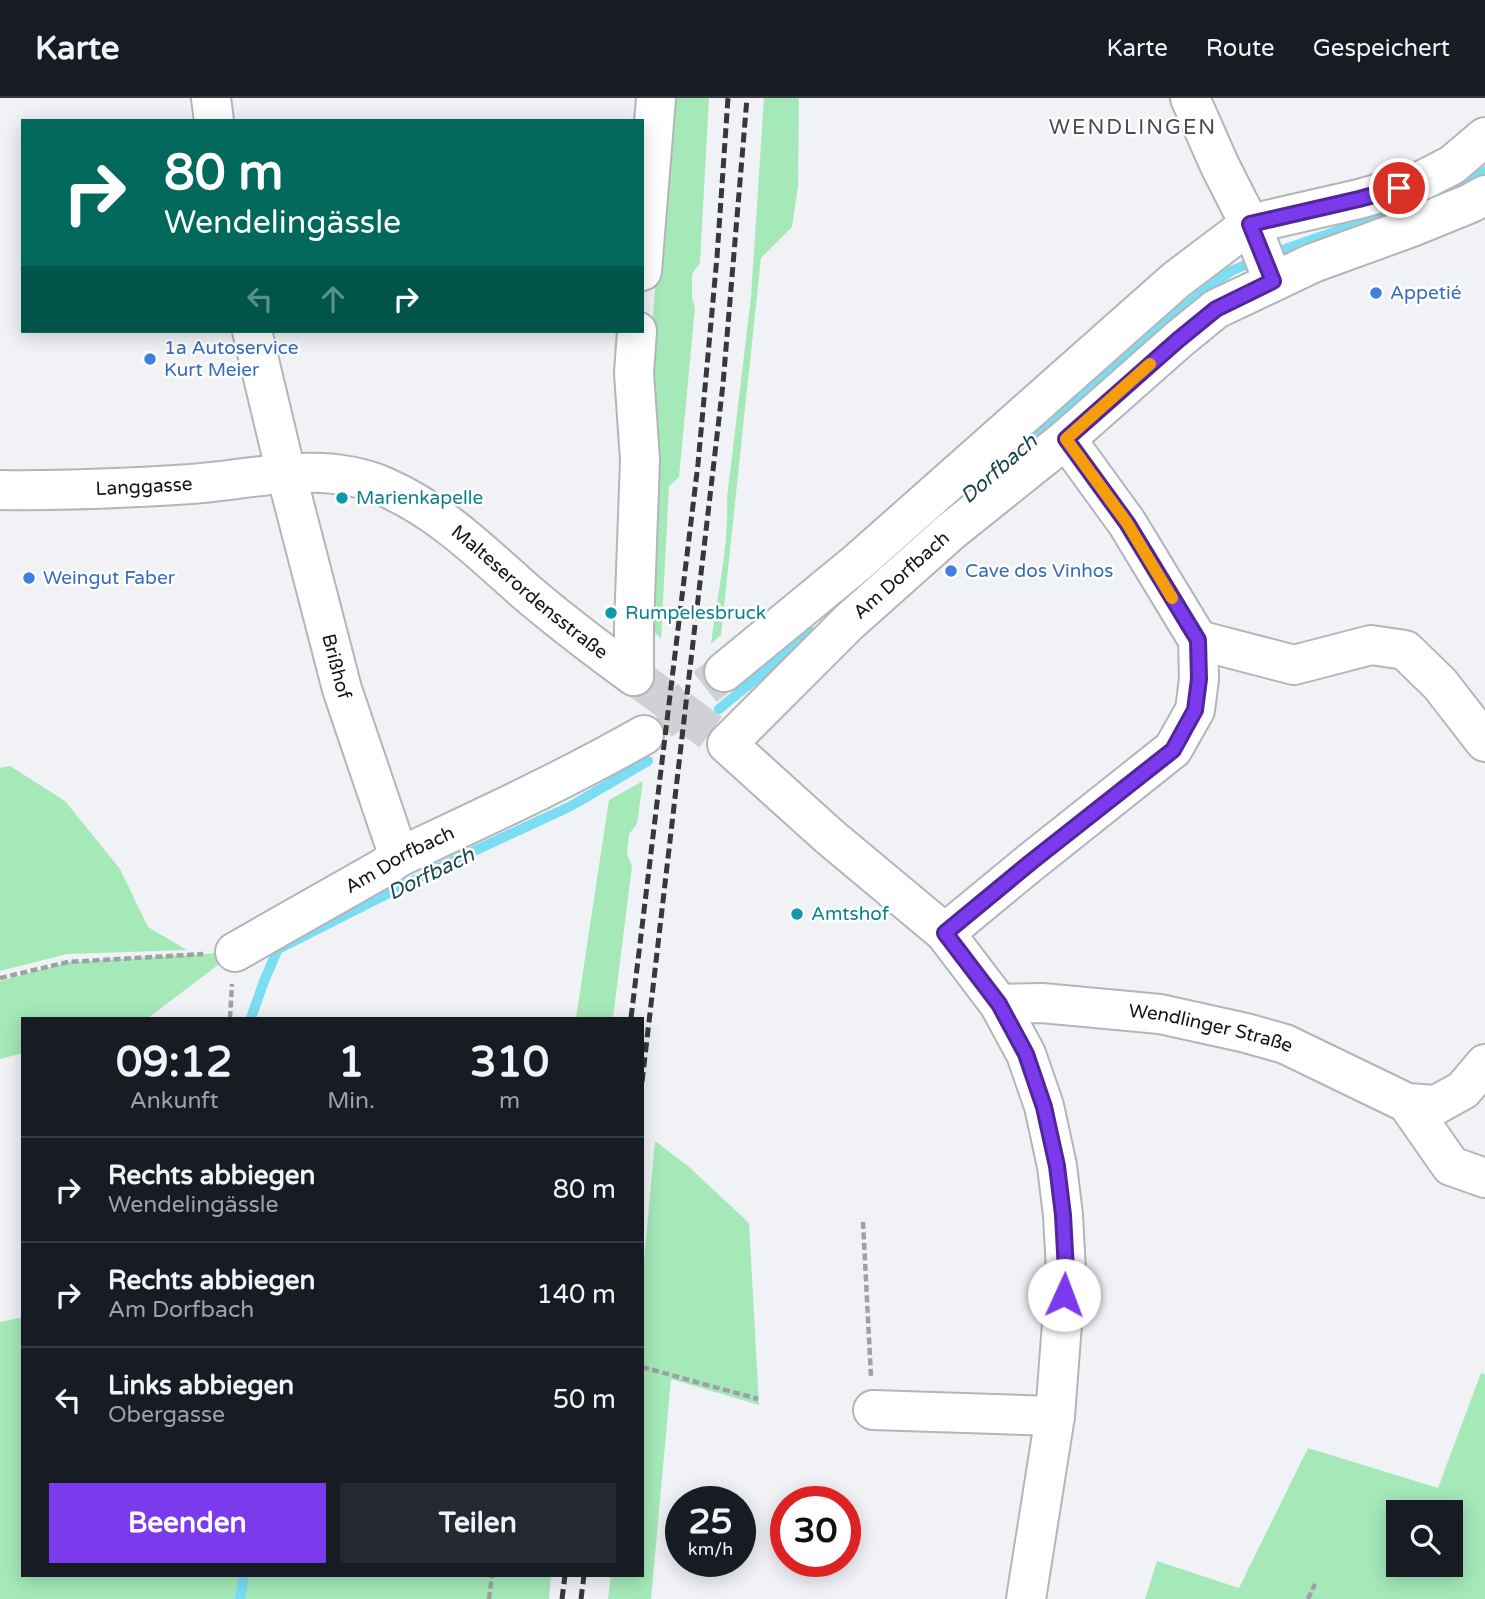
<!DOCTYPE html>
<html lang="de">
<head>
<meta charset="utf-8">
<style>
	:root { --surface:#171b24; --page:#242831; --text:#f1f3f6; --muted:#9ea1a6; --line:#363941; --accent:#7c3aed }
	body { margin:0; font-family:"Varela Round",sans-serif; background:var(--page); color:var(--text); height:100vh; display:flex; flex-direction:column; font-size:26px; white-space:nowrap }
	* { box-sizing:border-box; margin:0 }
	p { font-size:23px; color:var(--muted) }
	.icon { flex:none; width:38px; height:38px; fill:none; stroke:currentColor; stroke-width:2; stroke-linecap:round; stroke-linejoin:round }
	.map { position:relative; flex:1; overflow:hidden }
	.drawer { position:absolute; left:21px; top:919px; width:623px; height:560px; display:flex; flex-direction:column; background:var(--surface); border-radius:0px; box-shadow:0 4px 18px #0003 }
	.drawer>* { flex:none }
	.hud { position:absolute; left:21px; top:21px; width:623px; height:214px; border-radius:0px; box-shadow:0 4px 18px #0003; background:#00695c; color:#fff; overflow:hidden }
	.fabs { position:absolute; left:1386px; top:1402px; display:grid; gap:14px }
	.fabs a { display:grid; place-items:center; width:77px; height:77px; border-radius:0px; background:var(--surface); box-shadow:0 4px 18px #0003; font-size:35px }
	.speed { position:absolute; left:665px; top:1388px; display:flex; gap:14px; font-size:35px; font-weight:700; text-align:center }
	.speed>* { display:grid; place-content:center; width:91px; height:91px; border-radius:50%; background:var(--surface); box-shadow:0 4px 18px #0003; line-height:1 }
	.speed small { font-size:18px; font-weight:400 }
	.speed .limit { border:10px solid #d22; background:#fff; color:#111 }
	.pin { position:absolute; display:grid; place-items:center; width:60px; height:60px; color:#fff; margin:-30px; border:4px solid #fff; border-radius:50%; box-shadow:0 2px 7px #0007 }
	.me { position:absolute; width:77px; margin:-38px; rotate:2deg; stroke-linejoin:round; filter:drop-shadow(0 0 5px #0008) }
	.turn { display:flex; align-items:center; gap:24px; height:147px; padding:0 28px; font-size:32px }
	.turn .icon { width:91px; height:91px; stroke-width:2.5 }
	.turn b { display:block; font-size:49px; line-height:60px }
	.lanes { display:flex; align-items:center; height:66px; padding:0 28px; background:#0003; justify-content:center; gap:35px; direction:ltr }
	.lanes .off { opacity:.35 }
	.eta { display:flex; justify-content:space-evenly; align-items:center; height:119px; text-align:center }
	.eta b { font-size:42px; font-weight:700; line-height:49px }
	.primary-button { display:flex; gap:14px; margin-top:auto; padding:14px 28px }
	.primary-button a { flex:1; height:80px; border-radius:0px; background:var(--accent); color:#fff; font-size:28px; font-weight:700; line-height:80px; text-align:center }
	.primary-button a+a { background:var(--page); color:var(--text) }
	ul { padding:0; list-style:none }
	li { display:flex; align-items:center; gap:21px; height:105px; padding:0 28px; border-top:2px solid var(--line) }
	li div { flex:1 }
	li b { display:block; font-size:26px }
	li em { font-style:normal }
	header { display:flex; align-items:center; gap:42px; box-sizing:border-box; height:98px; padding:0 35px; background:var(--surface); border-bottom:2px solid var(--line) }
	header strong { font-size:33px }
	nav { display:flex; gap:38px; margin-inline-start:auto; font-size:24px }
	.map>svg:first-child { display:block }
	.green { fill:#a5e9b9; fill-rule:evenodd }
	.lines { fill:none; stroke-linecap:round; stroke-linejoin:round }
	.stream { stroke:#7addf2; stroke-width:10 }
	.minor-tunnel { stroke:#cfd1d4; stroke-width:38; stroke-dasharray:38 19; stroke-linecap:butt }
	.minor-casing { stroke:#b4b5b9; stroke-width:42 }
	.path { stroke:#9ea0a3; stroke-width:4.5; stroke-dasharray:7 3.5; stroke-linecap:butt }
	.minor { stroke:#fff; stroke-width:38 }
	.rail { stroke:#363839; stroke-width:5; stroke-dasharray:10 5; stroke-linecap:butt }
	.route-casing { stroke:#51269a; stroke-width:18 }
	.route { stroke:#7c3aed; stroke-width:12 }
	.slow { stroke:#f59e0b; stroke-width:12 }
	.shop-dot { fill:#3f7fe0; stroke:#fff; stroke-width:2.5 }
	.culture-dot { fill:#0f9aa8; stroke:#fff; stroke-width:2.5 }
	.labels { text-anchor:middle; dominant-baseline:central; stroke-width:5; stroke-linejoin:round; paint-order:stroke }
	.shop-label { font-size:19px; fill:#366cbe; stroke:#fff; text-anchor:start }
	.street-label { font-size:19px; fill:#131415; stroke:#fff }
	.culture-label { font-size:19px; fill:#0d838f; stroke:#fff; text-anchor:start }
	.neighbourhood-label { font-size:21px; letter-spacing:2px; fill:#48494d; stroke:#fff }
	.water-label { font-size:21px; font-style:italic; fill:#19464f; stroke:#fff }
</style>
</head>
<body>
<header>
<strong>Karte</strong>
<nav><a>Karte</a><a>Route</a><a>Gespeichert</a></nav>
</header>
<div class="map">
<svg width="1485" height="1501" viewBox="0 0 1485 1501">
	<rect width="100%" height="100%" fill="#f0f2f6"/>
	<!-- green -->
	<g class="green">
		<polygon points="666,0 709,0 700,165 692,176 692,199 695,210 679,379 669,388 661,541 646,525 651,255"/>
		<path d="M764,0H799L798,88L792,129L761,160L721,537L711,546C717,497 729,449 727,400L751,199Z"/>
		<polygon points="10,668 65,703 120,771 148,829 187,852 67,856 0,873 0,670"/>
		<polygon points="643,683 637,726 629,736 627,757 632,768 613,920 576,920 609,702"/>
		<polygon points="235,854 148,920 23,920 23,955 0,961 0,883 68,864"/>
		<polygon points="655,1043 689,1069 749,1125 759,1307 671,1281 651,1501 608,1501 611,1477 642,1477 642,1185"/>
		<polygon points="23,1219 23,1477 551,1477 549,1501 0,1501 0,1224"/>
		<path d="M1481,1275L1485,1276V1501H1145L1157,1463L1239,1490L1308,1350L1438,1390ZM1398,1414H1451V1466H1398Z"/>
	</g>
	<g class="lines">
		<!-- stream -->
		<g class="stream">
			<polyline points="1449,94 1457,91 1485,73"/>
			<polyline points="1271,156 1432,100"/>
			<polyline points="1025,350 1191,203 1231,173 1257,162"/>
			<polyline points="719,611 813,534"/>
			<polyline points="251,920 264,883 278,851 448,765 571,708 648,663"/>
			<polyline points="240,1501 244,1477"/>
		</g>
		<!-- minor-tunnel -->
		<g class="minor-tunnel">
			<polyline points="634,578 727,646"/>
			<polyline points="660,624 724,574"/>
		</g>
		<defs>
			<g id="minor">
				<polyline points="211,0 214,23"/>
				<polyline points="1190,0 1220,68 1256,139 1273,183"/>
				<polyline points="642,173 656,0"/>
				<path id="s1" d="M252,233L286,375L342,591L399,759"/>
				<path id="s2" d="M0,392C64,393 128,390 191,386C255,381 324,362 385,389C440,413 481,454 525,493C560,523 597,551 634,578"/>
				<polyline points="1198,542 1294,567 1371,547 1405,552 1440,586 1485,644"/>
				<polyline points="724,574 858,464 1176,182 1250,126 1359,101 1419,84 1452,67 1485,39"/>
				<polyline points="634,578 634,528 640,362 634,275 637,233"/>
				<polyline points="945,835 1031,764 1173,651 1195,612 1199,581 1198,542 1127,425 1066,341"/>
				<path id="s3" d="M235,854L383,770L399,759C482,720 565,682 644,637"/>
				<path id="s4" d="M999,906L1042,905L1160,916L1246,935L1285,946L1407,1005L1436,1007L1463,992L1485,966"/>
				<polyline points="1407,1005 1451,1068 1485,1080"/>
				<polyline points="873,1312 1055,1318"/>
				<path id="s5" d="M1026,1501L1055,1318L1066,1173L1063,1117L1057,1068L1044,1008L1026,956L999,906L945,835L830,739L727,646L849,524L950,434L1066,341L1178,242L1216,211L1313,165L1412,129L1471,105L1485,97"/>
			</g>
		</defs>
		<!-- minor casing -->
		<use href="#minor" class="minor-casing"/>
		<!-- path -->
		<g class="path">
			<polyline points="0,880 68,864 203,856"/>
			<polyline points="230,920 232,886"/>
			<polyline points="863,1124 871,1279"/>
			<polyline points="642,1269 758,1301"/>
			<polyline points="489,1501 492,1477"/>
			<polyline points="1308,1501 1315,1486"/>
		</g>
		<!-- minor -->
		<use href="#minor" class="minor"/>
		<!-- rail -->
		<g class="rail">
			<polyline points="631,920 698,366 717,159 728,0"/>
			<polyline points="642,984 723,286 747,0"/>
			<polyline points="562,1501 565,1477"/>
			<polyline points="581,1501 584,1477"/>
		</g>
	</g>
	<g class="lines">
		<defs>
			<polyline id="route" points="1064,1197 1066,1173 1063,1117 1057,1068 1044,1009 1026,956 999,906 945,835 1031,764 1173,652 1195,612 1199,581 1198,542 1127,425 1066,341 1178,242 1216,211 1273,183 1250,126 1359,101 1399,90"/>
		</defs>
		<!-- route casing -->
		<use href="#route" class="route-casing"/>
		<!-- route -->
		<use href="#route" class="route"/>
		<!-- slow -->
		<polyline class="slow" points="1150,266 1066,341 1127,425 1172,500"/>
	</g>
	<!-- markers -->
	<g class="shop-dot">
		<circle cx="1376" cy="195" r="7"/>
		<circle cx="150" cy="261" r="7"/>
		<circle cx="951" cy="473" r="7"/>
		<circle cx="29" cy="480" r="7"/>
	</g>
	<g class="culture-dot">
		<circle cx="342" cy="400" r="7"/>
		<circle cx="611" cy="515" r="7"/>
		<circle cx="797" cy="816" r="7"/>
	</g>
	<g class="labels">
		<!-- shop labels -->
		<g class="shop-label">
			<text x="1390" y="195">Appetié</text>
			<text x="164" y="250">1a Autoservice<tspan x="164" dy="22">Kurt Meier</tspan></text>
			<text x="965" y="473">Cave dos Vinhos</text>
			<text x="43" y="480">Weingut Faber</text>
		</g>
		<!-- street labels -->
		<g class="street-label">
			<text stroke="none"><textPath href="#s2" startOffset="144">Langgasse</textPath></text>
			<text stroke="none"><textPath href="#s5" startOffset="1230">Am Dorfbach</textPath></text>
			<text stroke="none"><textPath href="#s2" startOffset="567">Malteserordensstraße</textPath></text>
			<text stroke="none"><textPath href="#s1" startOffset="346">Brißhof</textPath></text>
			<text stroke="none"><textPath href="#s3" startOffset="189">Am Dorfbach</textPath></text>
			<text stroke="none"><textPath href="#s4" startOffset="214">Wendlinger Straße</textPath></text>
		</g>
		<!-- culture labels -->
		<g class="culture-label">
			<text x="356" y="400">Marienkapelle</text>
			<text x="625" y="515">Rumpelesbruck</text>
			<text x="811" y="816">Amtshof</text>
		</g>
		<!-- neighbourhood labels -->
		<g class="neighbourhood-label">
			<text x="1133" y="29">WENDLINGEN</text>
		</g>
		<!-- water labels -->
		<g class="water-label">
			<text transform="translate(999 371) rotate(-41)">Dorfbach</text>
			<text transform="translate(431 776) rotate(-26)">Dorfbach</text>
		</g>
	</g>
</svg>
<div class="fabs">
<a><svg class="icon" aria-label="search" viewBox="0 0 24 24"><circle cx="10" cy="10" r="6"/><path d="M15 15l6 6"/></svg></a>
</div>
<div class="speed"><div>25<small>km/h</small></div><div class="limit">30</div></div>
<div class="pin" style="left:1399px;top:90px;background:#d93025"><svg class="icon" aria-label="arrive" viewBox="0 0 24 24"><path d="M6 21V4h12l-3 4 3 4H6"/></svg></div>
<svg class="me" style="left:1064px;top:1197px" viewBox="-20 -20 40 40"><circle r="19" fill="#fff"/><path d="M0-13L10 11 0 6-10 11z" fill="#7c3aed"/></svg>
<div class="hud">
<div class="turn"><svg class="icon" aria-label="right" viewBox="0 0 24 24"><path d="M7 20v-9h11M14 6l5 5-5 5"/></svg><div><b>80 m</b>Wendelingässle</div></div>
<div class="lanes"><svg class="icon off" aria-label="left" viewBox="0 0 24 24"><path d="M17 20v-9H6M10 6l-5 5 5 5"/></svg><svg class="icon off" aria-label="ahead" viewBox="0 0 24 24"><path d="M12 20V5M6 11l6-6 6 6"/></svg><svg class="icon" aria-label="right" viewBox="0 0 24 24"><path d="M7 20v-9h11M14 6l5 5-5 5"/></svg></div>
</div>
<section class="drawer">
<div class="eta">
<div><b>09:12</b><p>Ankunft</p></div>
<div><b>1</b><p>Min.</p></div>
<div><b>310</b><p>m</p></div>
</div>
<ul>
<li><svg class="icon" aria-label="right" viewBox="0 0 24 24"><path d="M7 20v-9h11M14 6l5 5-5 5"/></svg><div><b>Rechts abbiegen</b><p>Wendelingässle</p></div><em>80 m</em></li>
<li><svg class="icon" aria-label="right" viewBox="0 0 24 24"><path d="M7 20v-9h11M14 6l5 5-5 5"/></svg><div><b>Rechts abbiegen</b><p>Am Dorfbach</p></div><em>140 m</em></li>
<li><svg class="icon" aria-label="left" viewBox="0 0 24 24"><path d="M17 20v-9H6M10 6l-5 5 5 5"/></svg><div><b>Links abbiegen</b><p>Obergasse</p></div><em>50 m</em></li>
</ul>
<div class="primary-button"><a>Beenden</a><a>Teilen</a></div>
</section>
</div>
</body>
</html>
